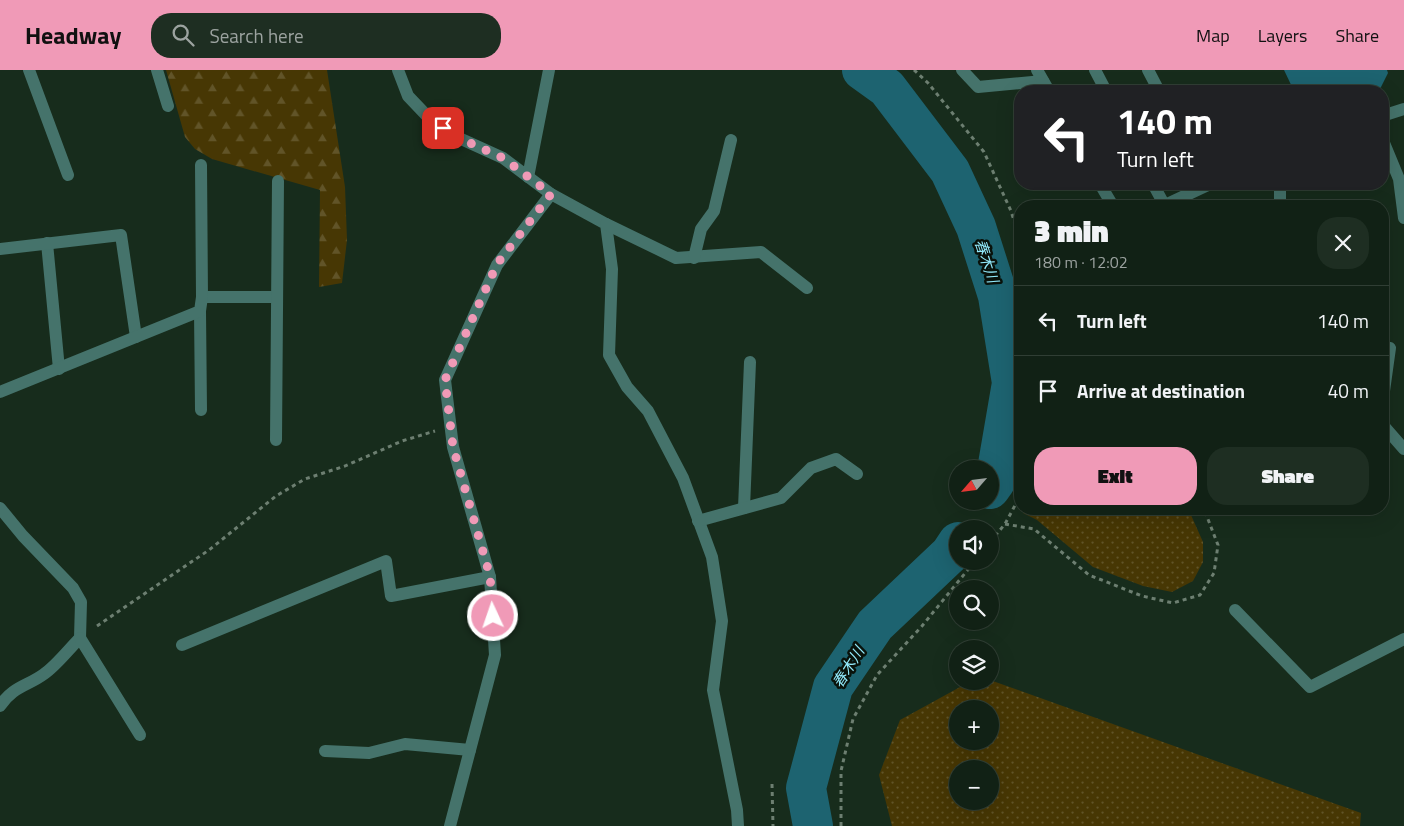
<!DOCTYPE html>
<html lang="en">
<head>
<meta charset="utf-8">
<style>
	:root { --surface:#112115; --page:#1e2e22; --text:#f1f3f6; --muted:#9ca3a0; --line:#303e34; --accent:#f09ab7 }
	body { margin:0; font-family:"Titillium Web","Noto Sans JP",sans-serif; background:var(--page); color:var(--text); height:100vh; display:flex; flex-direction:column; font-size:19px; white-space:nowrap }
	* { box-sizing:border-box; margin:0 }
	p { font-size:16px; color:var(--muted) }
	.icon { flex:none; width:28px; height:28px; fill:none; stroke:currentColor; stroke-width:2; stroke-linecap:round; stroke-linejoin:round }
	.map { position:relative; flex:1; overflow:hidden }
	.sheet { position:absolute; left:1014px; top:130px; width:375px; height:315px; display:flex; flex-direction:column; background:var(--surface); border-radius:20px; box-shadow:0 5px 20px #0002,0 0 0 1px var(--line) }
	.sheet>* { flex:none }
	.top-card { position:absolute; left:1014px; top:15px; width:375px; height:105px; border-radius:20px; box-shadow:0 5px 20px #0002,0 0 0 1px var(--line); background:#202124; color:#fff; overflow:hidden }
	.needle { width:32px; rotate:242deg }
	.tools { position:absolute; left:949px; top:390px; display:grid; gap:10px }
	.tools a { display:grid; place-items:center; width:50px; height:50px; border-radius:50%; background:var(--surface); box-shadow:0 5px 20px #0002,0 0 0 1px var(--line); font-size:25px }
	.pin { position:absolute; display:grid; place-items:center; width:42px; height:42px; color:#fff; margin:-21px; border-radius:10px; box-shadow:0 2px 8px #0006 }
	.me { position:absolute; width:55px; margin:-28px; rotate:357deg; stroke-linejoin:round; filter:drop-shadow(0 0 4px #0008) }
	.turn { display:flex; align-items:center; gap:18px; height:105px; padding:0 20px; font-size:22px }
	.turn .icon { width:65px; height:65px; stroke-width:2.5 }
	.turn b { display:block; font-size:35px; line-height:42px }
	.round { display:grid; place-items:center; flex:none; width:52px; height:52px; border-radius:20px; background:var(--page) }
	.overview { display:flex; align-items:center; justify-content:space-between; height:85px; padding:0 20px }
	h1 { font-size:30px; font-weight:800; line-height:38px }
	.action { display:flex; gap:10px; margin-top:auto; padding:10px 20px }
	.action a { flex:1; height:58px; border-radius:20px; background:var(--accent); color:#111; font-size:20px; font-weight:800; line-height:58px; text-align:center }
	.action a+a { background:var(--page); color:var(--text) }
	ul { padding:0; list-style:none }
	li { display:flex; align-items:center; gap:15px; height:70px; padding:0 20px; border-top:1px solid var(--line) }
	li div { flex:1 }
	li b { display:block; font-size:19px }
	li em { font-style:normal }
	header { display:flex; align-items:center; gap:30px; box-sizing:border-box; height:70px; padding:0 25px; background:var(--accent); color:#111 }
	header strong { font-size:24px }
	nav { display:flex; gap:28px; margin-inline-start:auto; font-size:18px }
	.search { width:350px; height:45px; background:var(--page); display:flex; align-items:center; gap:12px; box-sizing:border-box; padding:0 18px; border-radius:20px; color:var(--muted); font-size:19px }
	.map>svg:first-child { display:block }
	.grass { fill:url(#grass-dots); fill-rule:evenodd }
	.forest { fill:url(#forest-firs) }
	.water { fill:#1d6370 }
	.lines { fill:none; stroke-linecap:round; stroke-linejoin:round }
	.river { stroke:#1d6370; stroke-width:40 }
	.path { stroke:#6d7f71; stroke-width:3; stroke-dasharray:4 4; stroke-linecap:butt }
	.minor { stroke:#45736b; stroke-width:12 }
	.route { stroke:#f09ab7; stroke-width:9; stroke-dasharray:0 16.2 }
	.labels { text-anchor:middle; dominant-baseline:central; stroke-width:5; stroke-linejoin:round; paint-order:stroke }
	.water-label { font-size:15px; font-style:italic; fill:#93ebfd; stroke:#09120b }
</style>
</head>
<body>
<header>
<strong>Headway</strong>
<div class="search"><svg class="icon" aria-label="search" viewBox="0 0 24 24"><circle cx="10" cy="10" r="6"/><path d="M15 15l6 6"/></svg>Search here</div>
<nav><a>Map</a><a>Layers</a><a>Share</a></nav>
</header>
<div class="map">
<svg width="1404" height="756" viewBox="0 0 1404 756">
	<defs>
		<pattern id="grass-dots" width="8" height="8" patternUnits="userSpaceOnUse" patternTransform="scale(1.25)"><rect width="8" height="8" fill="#473704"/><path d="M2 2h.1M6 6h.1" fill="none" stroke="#615428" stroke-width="1.8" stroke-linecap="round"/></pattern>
		<pattern id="forest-firs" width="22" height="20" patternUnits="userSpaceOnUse" patternTransform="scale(1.25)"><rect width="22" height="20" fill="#473704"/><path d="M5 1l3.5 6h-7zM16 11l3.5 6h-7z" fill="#615428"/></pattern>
	</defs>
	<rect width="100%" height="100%" fill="#172c1c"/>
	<!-- grass -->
	<g class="grass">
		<polygon points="1025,439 1183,439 1191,445 1203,472 1203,492 1193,511 1172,522 1143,516 1093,497 1037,450 1023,443"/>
		<path d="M990,610L1361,743L1360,756H892L879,705L900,650L971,611ZM958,639H990V671H958ZM958,699H990V731H958Z"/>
	</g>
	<!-- forest -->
	<polygon class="forest" points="166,0 327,0 345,117 347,170 342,213 319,217 320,120 212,89 195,79 185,67"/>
	<!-- water -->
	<polygon class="water" points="1284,0 1387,0 1388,3 1380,19 1373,21 1294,21"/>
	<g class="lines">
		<!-- river -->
		<g class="river">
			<polyline points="862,0 887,18 950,101 976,157 998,226 1012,313 995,412 990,419"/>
			<polyline points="813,756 806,718 833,617 875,555 950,484 958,472"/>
		</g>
		<!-- path -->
		<g class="path">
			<polyline points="914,0 928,13 984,82 1011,141 1020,170"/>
			<polyline points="1005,454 1034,459 1089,505 1142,526 1173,533 1200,525 1214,503 1218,475 1204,439"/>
			<polyline points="990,472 1005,454 1020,426"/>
			<polyline points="97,556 209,480 276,426 305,409 345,396 402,371 435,361"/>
			<polyline points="772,714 773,756"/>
			<polyline points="841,756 841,701 853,649 877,605 922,556 975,491"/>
		</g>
		<!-- minor -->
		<g class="minor">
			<polyline points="29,0 68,105"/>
			<polyline points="157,0 168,36"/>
			<polyline points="398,0 408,26 428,47 459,68 503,88 551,124 606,154 612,199 609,285 627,317 648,341 683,408 712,487 722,551 713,620 737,740 738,756"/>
			<polyline points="962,0 978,17 1043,11"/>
			<polyline points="1037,0 1049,21"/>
			<polyline points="1095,0 1106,21"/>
			<polyline points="1148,0 1159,21"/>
			<polyline points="1382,46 1404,39"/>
			<polyline points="1382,68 1399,109 1404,148"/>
			<polyline points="528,107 549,0"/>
			<polyline points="1100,114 1113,136"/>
			<polyline points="1153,114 1165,136"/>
			<polyline points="1280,114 1280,136"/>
			<polyline points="1163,136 1210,114"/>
			<polyline points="606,154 676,188 761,182 807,218"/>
			<polyline points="47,173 59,299"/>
			<polyline points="0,179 121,165 136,267"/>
			<polyline points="694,188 701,159 714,141 731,70"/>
			<polyline points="202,227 277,227"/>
			<polyline points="200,241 201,340"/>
			<polyline points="0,322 200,241 202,227 201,95"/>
			<polyline points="1382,322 1384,321 1390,278"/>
			<polyline points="1382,354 1404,379"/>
			<polyline points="276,370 278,111"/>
			<path d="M0,438L23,466L73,518L81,532L80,568C69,579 56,596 44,604C28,616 13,616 0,636"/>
			<polyline points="744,438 750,292"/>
			<polyline points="698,451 781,428 811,398 836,389 857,404"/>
			<polyline points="1235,540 1310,617 1404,569"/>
			<polyline points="80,568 140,665"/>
			<polyline points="182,575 386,491 391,526 490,507"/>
			<polyline points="325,681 369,683 405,674 470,680"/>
			<polyline points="450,756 495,585 490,507 453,377 445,310 497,195 551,124"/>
		</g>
	</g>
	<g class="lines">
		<!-- route -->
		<polyline class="route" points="443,58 459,68 503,88 551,124 497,194 445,310 453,377 490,506 493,546"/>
	</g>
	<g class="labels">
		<!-- water labels -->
		<g class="water-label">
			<text transform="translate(987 191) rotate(72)">春木川</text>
			<text transform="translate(848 597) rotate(-58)">春木川</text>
		</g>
	</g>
</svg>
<div class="tools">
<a><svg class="needle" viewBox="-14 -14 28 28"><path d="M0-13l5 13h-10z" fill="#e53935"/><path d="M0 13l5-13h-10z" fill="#9ca3a0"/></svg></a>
<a><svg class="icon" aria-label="sound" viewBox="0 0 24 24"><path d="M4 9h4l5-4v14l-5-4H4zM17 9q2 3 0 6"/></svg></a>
<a><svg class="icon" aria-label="search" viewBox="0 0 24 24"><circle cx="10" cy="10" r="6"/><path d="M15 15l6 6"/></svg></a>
<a><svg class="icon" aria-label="layers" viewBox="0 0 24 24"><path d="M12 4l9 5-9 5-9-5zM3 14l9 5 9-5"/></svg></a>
<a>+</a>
<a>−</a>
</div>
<div class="pin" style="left:443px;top:58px;background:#d93025"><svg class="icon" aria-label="arrive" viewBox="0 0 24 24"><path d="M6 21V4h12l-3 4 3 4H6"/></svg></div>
<svg class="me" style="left:493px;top:546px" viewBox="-20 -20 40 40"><circle r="17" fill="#f09ab7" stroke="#fff" stroke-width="3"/><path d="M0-11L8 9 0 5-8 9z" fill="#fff"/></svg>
<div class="top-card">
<div class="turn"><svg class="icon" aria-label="left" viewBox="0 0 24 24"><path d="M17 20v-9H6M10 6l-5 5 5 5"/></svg><div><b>140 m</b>Turn left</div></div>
</div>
<section class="sheet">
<div class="overview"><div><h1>3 min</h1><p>180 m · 12:02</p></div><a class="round"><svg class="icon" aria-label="close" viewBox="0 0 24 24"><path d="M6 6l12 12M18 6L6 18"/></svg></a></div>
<ul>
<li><svg class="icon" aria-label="left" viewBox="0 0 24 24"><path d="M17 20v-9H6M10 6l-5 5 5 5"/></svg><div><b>Turn left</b></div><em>140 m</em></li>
<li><svg class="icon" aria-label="arrive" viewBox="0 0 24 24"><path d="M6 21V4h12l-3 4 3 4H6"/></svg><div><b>Arrive at destination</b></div><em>40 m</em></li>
</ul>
<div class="action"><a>Exit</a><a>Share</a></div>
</section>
</div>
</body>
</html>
